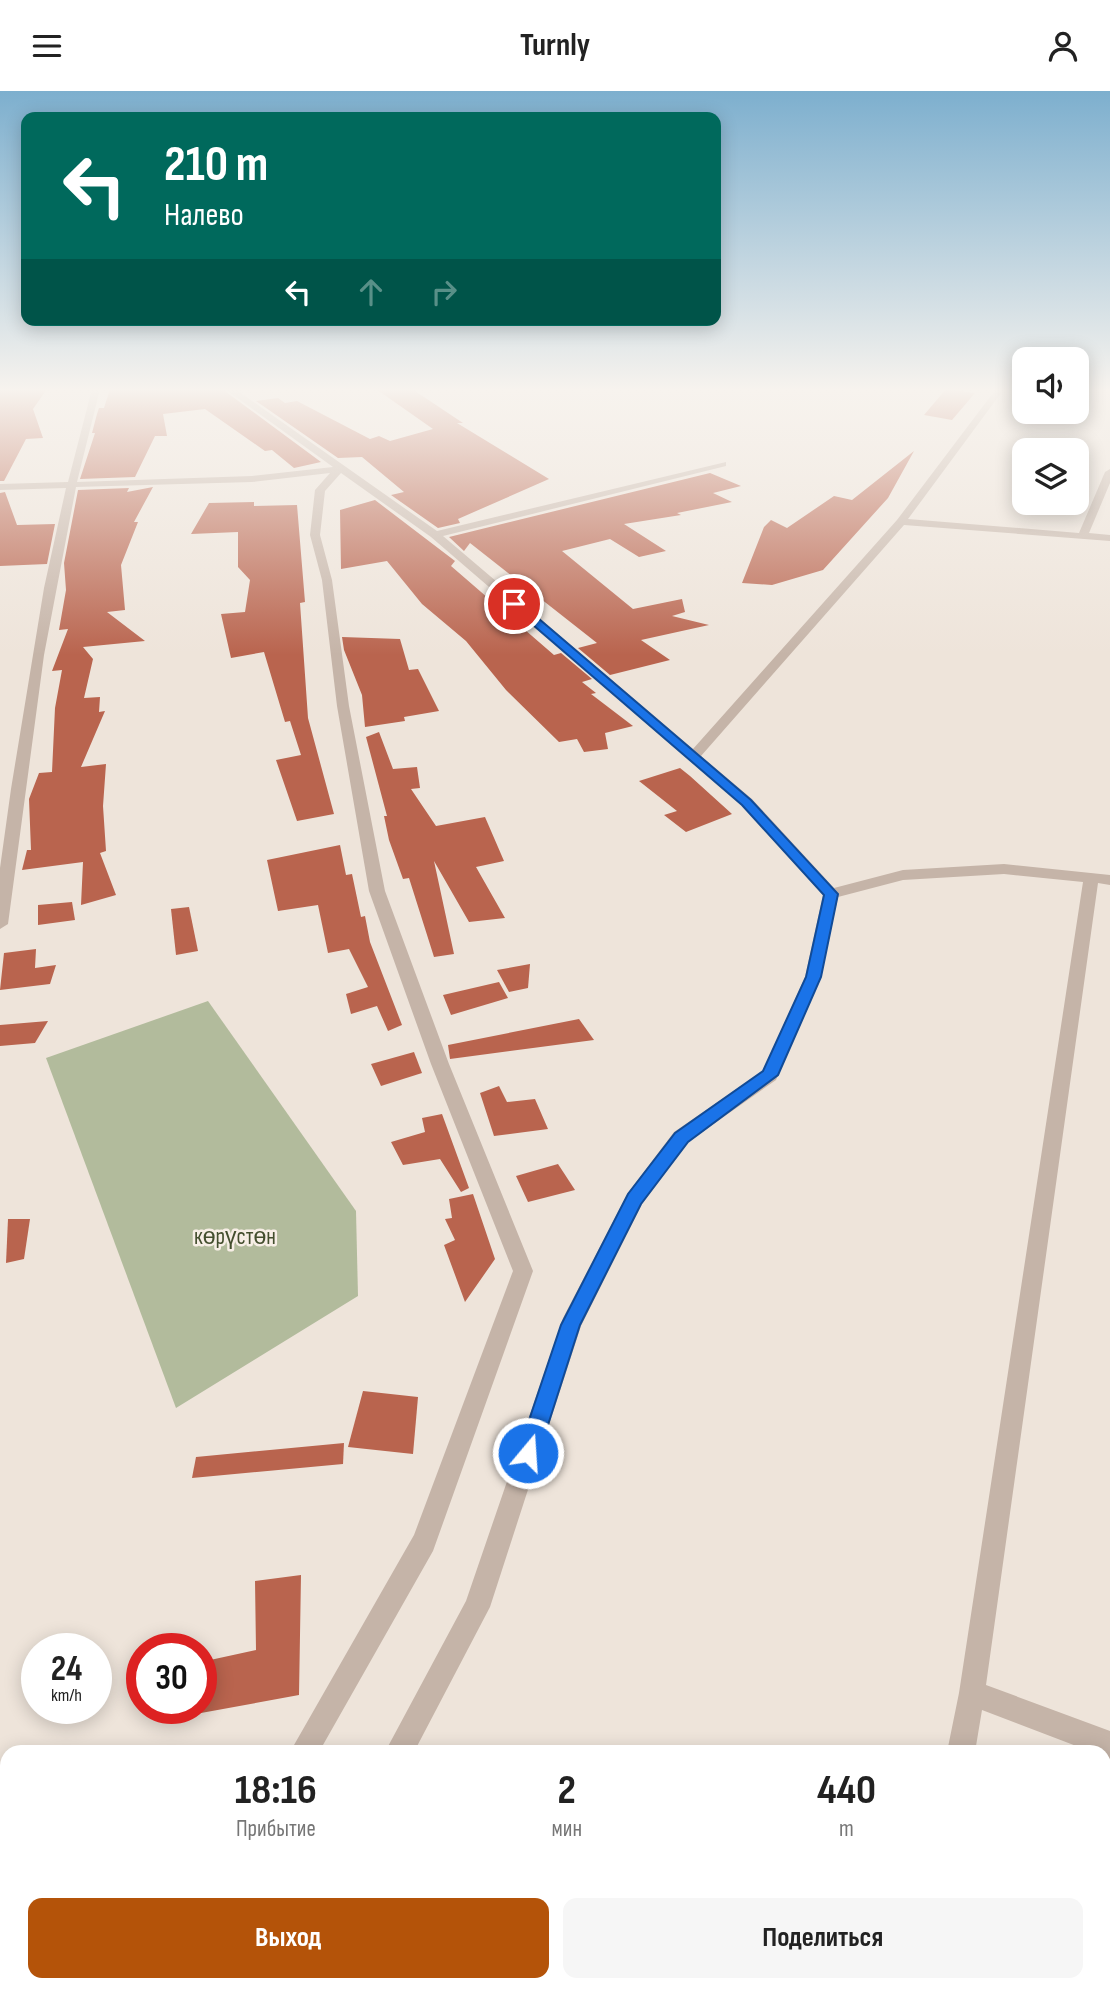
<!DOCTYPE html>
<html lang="ru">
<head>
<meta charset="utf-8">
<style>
	:root { --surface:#fff; --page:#f6f6f6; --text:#222; --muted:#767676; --accent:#b45309 }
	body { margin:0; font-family:"Sofia Sans Condensed",sans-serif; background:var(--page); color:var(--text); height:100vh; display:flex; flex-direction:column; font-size:26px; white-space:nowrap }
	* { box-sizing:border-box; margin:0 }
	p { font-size:23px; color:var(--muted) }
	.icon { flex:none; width:38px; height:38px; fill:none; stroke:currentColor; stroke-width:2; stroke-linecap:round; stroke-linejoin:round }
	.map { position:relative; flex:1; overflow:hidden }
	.panel { position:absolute; left:0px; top:1654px; width:1111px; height:247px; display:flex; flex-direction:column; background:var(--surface); border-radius:21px 21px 0 0; box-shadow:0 4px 18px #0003 }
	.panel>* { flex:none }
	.banner { position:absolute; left:21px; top:21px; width:700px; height:214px; border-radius:14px; box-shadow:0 4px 18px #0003; background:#00695c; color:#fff; overflow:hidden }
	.buttons { position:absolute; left:1012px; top:256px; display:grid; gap:14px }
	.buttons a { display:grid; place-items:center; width:77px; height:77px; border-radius:14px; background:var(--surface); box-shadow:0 4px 18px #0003; font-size:35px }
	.speed { position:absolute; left:21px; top:1542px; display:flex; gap:14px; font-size:35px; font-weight:700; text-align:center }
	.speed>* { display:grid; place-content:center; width:91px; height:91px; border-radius:50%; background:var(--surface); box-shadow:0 4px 18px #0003; line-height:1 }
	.speed small { font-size:18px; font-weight:400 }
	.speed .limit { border:10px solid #d22; background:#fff; color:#111 }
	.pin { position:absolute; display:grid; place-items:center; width:60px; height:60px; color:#fff; margin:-30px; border:4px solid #fff; border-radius:50%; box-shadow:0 2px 7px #0007 }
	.me { position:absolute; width:77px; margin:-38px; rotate:18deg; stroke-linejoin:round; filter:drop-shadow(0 0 5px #0008) }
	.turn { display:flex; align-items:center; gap:24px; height:147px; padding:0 28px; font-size:32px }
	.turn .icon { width:91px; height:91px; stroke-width:2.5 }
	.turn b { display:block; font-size:49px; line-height:60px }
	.lanes { display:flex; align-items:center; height:66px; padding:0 28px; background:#0003; justify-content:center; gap:35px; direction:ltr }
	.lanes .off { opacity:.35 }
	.eta { display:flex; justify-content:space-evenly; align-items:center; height:119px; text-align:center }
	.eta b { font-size:42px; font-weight:700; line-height:49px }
	.cta { display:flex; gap:14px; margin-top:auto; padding:14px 28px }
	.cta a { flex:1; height:80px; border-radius:14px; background:var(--accent); color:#fff; font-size:28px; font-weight:700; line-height:80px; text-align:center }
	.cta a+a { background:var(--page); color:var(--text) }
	header { display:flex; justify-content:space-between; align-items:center; height:91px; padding:0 28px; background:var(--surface); font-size:32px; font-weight:700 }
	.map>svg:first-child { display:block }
	.green { fill:#b2bb9c }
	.building { fill:#b9644e }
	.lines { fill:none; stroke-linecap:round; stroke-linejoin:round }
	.street { fill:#c5b4a8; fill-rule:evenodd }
	.route { fill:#1a73e8; stroke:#114b97; stroke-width:2 }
	.labels { text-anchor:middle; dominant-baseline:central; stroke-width:5; stroke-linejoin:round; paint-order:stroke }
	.park-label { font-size:23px; fill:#434e2e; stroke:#f7eee6 }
</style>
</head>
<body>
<header><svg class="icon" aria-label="menu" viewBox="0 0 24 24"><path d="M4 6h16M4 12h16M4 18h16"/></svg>Turnly<svg class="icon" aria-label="person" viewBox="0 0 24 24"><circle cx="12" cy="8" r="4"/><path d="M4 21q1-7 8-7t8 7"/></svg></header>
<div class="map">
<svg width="1110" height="1900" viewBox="0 0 1110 1900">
	<rect width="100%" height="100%" fill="#eee4da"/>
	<!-- green -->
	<polygon class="green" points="208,910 356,1120 358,1205 176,1317 46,967"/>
	<!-- building -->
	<g class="building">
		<polygon points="0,298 47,298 33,318 43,347 26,348 4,390 0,390"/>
		<polygon points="110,298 222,298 321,371 294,377 272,359 265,360 205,318 163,323 167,345 155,345 135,386 80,388 95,342 92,342 97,323 99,317 104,317"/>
		<polygon points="376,298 412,298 463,332 457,332 549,388 458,428 460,432 438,437 391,404 404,401 362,366 338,367 256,310 278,307 285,312 297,310 370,348 379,345 390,350 433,338"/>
		<polygon points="946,298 975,302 952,329 924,324"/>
		<polygon points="914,360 888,407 823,479 772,494 742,492 764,436 771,429 787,437 834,405 852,409"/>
		<polygon points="710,382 741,395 713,402 732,411 677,422 681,424 624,433 666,460 639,466 610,448 562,460 633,518 682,508 685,521 672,525 709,534 641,549 670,569 610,584 578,557 597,552 470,452 464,460 449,446"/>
		<polygon points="153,396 134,431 138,431 121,474 125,519 107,521 145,550 83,556 93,568 84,607 100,606 99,621 105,620 81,676 106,673 103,715 106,760 100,762 116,804 81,814 83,771 22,779 27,759 31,759 29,708 39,682 52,681 55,617 62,579 52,580 68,538 59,539 66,499 64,472 78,399 129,397 127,401"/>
		<polygon points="5,401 17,434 55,433 47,473 0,475 0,402"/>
		<polygon points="375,409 455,470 451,475 554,564 561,562 592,588 582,591 596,602 591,603 633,635 605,642 608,658 584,661 577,648 559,651 506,599 466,550 422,513 387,470 341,478 340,419"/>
		<polygon points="254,411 254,415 297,414 305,511 300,512 308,627 334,723 297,730 276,669 301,664 290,630 285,631 264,561 231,567 221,523 245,521 250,489 238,476 238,441 191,443 209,412"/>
		<polygon points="342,546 400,548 409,579 418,578 439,620 404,626 405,630 365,636 362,604 344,559"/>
		<polygon points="379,641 393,678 417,676 420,697 411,698 436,735 485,726 504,770 476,776 505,827 469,831 434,770 454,863 434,866 409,787 403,788 389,749 384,725 387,725 366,646"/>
		<polygon points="680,677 690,685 732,723 686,741 664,724 677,720 639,690"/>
		<polygon points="340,754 346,784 352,783 361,826 365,825 370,851 402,934 388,940 377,915 351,923 346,903 368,896 349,858 328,862 318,814 278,820 267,769"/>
		<polygon points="72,811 75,829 38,834 38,814"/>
		<polygon points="189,816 198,860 176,864 171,818"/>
		<polygon points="36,858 35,877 56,874 50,893 0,899 4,862"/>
		<polygon points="530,873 528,897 509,901 497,879"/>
		<polygon points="499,891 508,907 451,924 443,904"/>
		<polygon points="579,928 594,949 450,968 448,954"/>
		<polygon points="48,930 35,952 0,955 0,934"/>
		<polygon points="414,961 422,982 381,995 371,973"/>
		<polygon points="499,995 507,1011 535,1008 548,1038 494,1045 480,1002"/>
		<polygon points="442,1023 469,1097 461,1101 440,1068 403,1074 391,1051 425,1041 422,1027"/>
		<polygon points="558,1073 575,1099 528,1111 516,1085"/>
		<polygon points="473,1103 495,1168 465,1211 444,1154 455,1149 445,1128 452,1127 449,1108"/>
		<polygon points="8,1128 30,1128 24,1168 6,1172"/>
		<polygon points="363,1300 418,1306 413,1363 348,1356"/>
		<polygon points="344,1352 343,1373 192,1387 196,1366"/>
		<polygon points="301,1484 299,1604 201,1622 201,1571 256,1559 255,1490"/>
	</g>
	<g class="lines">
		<!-- street -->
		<g class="street">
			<polygon points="92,298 100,298 77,391 252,385 333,376 225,298 235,298 437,440 726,371 726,375 443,445 693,658 897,429 996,298 1004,298 908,428 1079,442 1105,381 1110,378 1110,392 1089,442 1110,444 1110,450 904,434 701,665 752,708 834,797 903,779 1004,773 1110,784 1110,794 1098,792 986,1594 1110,1640 1110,1668 1104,1666 1104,1661 1092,1661 982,1619 975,1661 947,1661 959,1602 1083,791 1004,783 903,789 838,806 821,886 776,989 688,1051 642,1113 581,1235 490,1516 414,1661 385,1661 466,1510 563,1227 628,1102 674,1041 763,980 805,886 823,804 742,714 431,446 341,382 325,400 320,444 332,489 349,615 385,800 449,973 533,1180 433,1460 319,1661 290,1661 414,1444 513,1180 431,973 369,800 337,615 322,489 310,444 315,399 330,382 252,391 76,396 44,564 8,833 0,838 0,777 11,698 44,497 66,397 0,399 0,393 68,391"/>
			<polygon points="7,1686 7,1714 0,1715 0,1687"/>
			<polygon points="272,1894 303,1894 301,1900 270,1900"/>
			<polygon points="901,1894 931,1894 929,1900 899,1900"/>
		</g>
	</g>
	<!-- sky -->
	<linearGradient id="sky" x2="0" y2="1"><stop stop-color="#7dafce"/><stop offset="0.53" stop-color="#f7f3ee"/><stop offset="1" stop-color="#f7f3ee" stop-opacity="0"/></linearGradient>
	<rect width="1110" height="564" fill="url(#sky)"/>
	<!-- route -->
	<polygon class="route" points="511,510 518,510 751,709 838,803 821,886 778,984 688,1051 641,1113 580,1234 539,1362 536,1369 528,1372 521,1369 518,1362 561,1234 628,1103 675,1042 763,980 806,886 824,804 742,714 511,515"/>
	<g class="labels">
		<!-- park labels -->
		<g class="park-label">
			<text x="235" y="1146">көрүстөн</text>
		</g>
	</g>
</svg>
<div class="buttons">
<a><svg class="icon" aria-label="sound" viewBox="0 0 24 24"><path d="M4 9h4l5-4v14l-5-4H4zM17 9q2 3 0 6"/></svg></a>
<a><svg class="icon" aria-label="layers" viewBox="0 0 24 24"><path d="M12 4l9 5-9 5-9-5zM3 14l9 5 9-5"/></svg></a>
</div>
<div class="speed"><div>24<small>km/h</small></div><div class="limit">30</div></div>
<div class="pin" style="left:514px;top:513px;background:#d93025"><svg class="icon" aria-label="arrive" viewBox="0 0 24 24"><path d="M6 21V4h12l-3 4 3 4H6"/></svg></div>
<svg class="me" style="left:528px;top:1362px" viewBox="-20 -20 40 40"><circle r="17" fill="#1a73e8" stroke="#fff" stroke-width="3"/><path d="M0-11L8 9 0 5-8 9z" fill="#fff"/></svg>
<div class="banner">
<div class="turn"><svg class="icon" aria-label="left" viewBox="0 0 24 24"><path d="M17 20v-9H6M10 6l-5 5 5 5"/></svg><div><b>210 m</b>Налево</div></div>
<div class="lanes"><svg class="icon" aria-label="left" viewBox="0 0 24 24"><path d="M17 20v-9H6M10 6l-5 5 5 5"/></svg><svg class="icon off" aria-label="ahead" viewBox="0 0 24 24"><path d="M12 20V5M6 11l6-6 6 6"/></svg><svg class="icon off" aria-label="right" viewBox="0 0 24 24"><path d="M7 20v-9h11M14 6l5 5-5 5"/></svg></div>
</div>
<section class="panel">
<div class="eta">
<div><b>18:16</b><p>Прибытие</p></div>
<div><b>2</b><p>мин</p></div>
<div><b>440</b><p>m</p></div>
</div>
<div class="cta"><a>Выход</a><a>Поделиться</a></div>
</section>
</div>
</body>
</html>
